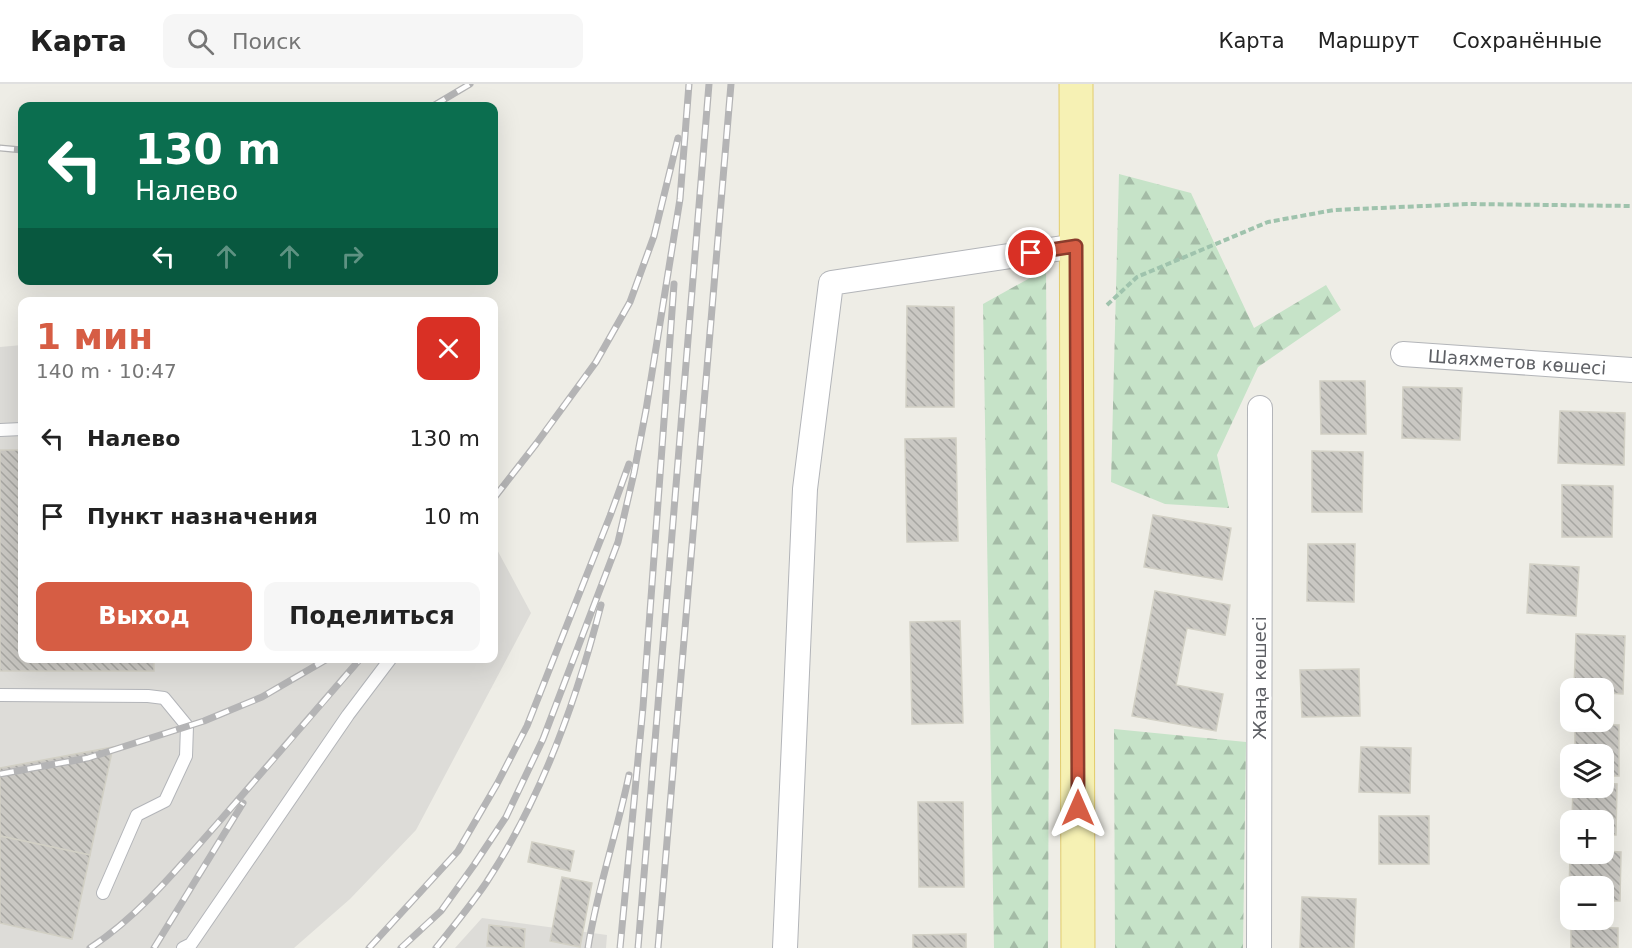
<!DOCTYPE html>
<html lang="ru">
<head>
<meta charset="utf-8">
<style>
	:root { --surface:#fff; --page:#f6f6f6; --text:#222; --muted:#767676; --line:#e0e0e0; --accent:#d65d44 }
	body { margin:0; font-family:"DejaVu Sans",sans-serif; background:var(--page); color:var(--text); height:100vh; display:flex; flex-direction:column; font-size:22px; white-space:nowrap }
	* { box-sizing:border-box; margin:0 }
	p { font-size:20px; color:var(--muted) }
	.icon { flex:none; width:33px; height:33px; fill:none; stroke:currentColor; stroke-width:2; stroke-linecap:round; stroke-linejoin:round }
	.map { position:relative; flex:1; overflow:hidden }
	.panel { position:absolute; left:18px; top:213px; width:480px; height:366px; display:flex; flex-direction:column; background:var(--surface); border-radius:12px; box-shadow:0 6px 24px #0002 }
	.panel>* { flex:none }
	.banner { position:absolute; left:18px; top:18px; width:480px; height:183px; border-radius:12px; box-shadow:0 6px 24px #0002; background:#0b6e4f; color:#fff; overflow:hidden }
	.buttons { position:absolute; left:1560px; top:594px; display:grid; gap:12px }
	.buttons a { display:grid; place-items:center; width:54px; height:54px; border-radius:12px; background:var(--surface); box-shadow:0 6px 24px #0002; font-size:30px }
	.pin { position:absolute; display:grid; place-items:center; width:51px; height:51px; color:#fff; margin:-26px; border:3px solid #fff; border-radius:50%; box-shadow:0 2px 6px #0007 }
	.me { position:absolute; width:66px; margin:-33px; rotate:0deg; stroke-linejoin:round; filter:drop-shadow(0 0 4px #0008) }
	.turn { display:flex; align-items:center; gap:21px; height:126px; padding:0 18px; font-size:27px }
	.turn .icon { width:78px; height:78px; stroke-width:2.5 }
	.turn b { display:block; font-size:42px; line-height:51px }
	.lanes { display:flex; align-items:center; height:57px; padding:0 18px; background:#0003; justify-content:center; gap:30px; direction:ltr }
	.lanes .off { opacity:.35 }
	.round { display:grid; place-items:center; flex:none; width:63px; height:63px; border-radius:12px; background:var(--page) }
	.head { display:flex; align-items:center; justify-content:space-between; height:102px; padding:0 18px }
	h1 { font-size:36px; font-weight:600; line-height:45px; color:var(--accent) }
	.cta { display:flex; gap:12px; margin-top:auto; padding:12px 18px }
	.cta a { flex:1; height:69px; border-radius:12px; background:var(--accent); color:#fff; font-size:24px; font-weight:600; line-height:69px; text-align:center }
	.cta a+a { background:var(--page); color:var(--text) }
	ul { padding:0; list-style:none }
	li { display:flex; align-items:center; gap:18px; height:78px; padding:0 18px }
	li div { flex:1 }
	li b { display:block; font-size:22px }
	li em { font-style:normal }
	header { display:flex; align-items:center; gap:36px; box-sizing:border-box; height:84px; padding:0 30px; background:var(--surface); border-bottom:2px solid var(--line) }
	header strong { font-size:28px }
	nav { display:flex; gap:33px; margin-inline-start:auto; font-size:21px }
	.search { width:420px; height:54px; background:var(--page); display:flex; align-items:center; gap:15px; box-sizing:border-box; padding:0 21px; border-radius:12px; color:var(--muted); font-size:22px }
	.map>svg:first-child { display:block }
	.industrial { fill:#dddcd8 }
	.forest { fill:url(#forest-firs) }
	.building { fill:url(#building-back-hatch); stroke:#d2d0c5; stroke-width:1.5 }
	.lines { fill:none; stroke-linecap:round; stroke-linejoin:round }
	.service-casing { stroke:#b3b5b9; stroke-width:14 }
	.minor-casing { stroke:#b3b5b9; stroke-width:26 }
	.primary-casing { stroke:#e2cc6c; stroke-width:35 }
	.path { stroke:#9fc3ad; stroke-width:4; stroke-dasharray:6 3; stroke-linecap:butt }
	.service { stroke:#fff; stroke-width:12 }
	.minor { stroke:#fff; stroke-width:24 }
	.primary { stroke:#f6f1b4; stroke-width:33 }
	.rail-casing { stroke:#b4b4b5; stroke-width:7 }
	.rail { stroke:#fff; stroke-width:4.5; stroke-dasharray:14; stroke-linecap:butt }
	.route-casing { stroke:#8b3c2c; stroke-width:15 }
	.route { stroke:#d65d44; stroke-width:10 }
	.labels { text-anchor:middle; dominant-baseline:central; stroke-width:5; stroke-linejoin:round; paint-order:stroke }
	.street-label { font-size:18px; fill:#5e6065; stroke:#fff }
</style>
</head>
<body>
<header>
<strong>Карта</strong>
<div class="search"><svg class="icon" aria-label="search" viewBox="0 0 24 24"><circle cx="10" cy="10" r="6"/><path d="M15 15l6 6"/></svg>Поиск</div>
<nav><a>Карта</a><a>Маршрут</a><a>Сохранённые</a></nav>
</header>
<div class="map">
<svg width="1632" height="864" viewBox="0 0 1632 864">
	<defs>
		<pattern id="forest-firs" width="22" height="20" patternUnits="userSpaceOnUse" patternTransform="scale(1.5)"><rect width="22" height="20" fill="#c6e3c8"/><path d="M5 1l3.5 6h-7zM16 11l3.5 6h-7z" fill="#a4bba6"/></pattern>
		<pattern id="building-back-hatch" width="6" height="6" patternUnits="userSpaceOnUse" patternTransform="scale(1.5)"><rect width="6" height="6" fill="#cac8c3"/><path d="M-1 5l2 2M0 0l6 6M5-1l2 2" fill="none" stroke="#a7a6a2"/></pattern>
	</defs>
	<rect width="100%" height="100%" fill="#eeede6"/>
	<!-- industrial -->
	<g class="industrial">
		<polygon points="22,261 22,574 494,574 494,460 531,529 416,746 350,815 294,864 0,864 0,263"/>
		<polygon points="482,834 607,851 606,864 455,864"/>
	</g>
	<!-- forest -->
	<g class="forest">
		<polygon points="1119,90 1191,109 1254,244 1326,201 1341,226 1258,283 1217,371 1229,424 1165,420 1111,398"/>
		<polygon points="1046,185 1049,606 1048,864 994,864 983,220"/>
		<polygon points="1114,645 1246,658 1243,864 1115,864"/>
	</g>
	<!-- building -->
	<g class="building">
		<polygon points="907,222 954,223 954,323 906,323"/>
		<polygon points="1320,297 1365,297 1366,350 1321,350"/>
		<polygon points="1403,303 1462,304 1460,356 1402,354"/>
		<polygon points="1560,327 1625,329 1624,381 1558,379"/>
		<polygon points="956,354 958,457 907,458 905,355"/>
		<polygon points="0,366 22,366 22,574 154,574 154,587 0,587"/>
		<polygon points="1312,367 1363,368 1362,428 1312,428"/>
		<polygon points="1562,401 1613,402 1612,453 1562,453"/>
		<polygon points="1153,431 1231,444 1222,496 1144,483"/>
		<polygon points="1308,460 1355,460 1354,518 1307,517"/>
		<polygon points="1530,480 1579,483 1576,532 1527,529"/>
		<polygon points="1155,507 1230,521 1225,551 1187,544 1176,601 1223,610 1216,647 1132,632"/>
		<polygon points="960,537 963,639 912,640 910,538"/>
		<polygon points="1576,550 1625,552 1623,610 1604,609 1604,604 1574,604"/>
		<polygon points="1359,585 1360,632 1302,633 1300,586"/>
		<polygon points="1575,640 1619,641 1619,692 1604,692 1604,670 1575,670"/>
		<polygon points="113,663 90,771 0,752 0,684"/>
		<polygon points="1361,663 1411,664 1410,709 1359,708"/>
		<polygon points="1604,699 1617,700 1616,751 1604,751 1604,736 1572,736 1573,704 1604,704"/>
		<polygon points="918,718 963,718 964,803 919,803"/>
		<rect x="1379" y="732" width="50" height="48"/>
		<polygon points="0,752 90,771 72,855 0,839"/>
		<polygon points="532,758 574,767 570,787 528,778"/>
		<polygon points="1570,766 1570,770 1604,770 1604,767 1621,768 1620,817 1604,817 1604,802 1570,802 1569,816"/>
		<polygon points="562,793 592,799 580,863 550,857"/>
		<polygon points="1302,813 1356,815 1354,864 1300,864"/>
		<polygon points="489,841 525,845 524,864 487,862"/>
		<polygon points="1571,843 1618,844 1618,864 1571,864"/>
		<polygon points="966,850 966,864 913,864 913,851"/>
	</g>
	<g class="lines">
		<defs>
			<g id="service">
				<polyline points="0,346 22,345"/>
				<polyline points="0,611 148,612 164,614 187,642 186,672 165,717 137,731 103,809"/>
				<polyline points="183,864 191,860 348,631 391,574"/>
			</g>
			<g id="minor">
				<polyline points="1403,270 1632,286"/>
				<polyline points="785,864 805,405 831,199 1076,162"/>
				<polyline points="1259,864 1260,324"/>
			</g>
			<polyline id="primary" points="1076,0 1078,864"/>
		</defs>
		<!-- service casing -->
		<use href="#service" class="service-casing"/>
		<!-- minor casing -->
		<use href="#minor" class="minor-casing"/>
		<!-- primary casing -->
		<use href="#primary" class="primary-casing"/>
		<!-- path -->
		<polyline class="path" points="1107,221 1137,193 1268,138 1334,126 1469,120 1632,122"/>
		<!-- service -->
		<use href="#service" class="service"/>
		<!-- minor -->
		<use href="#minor" class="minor"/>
		<!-- primary -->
		<use href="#primary" class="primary"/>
		<defs>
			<g id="rail">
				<polyline points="433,22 470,0"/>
				<polyline points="0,64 22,66"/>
				<polyline points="494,414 536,360 596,278 630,218 654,152 678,54"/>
				<polyline points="0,690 88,674 204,637 262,613 329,574"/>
				<path d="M90,864C140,831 178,784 217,740C265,685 313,630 361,574"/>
				<polyline points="154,864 243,719"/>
				<polyline points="369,864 458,767 497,700 527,642 610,432 629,380"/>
				<polyline points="401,864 441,827 474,781 506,733 543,655 618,458 634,389 646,326 680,115 689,0"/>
				<path d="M436,864C453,843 471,821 486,799C540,717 577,615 601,521"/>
				<path d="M588,864C597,805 617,749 629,691"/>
				<polyline points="620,864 643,623 674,200"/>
				<polyline points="638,864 709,0"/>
				<polyline points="658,864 731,0"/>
			</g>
		</defs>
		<!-- rail casing -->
		<use href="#rail" class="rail-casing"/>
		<!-- rail -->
		<use href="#rail" class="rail"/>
	</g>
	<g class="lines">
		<defs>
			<polyline id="route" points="1031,169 1076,162 1078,724"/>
		</defs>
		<!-- route casing -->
		<use href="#route" class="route-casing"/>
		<!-- route -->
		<use href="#route" class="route"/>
	</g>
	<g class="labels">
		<!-- street labels -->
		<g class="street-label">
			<text transform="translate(1517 278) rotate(4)">Шаяхметов көшесі</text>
			<text transform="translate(1259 594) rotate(-90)">Жаңа көшесі</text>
		</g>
	</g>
</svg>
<div class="buttons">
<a><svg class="icon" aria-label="search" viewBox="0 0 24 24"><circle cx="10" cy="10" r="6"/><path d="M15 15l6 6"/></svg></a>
<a><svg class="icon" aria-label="layers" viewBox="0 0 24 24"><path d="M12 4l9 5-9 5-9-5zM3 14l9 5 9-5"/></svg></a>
<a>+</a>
<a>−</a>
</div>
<div class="pin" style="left:1031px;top:169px;background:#d93025"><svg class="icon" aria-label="arrive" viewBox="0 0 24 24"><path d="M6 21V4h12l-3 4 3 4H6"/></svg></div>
<svg class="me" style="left:1078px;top:724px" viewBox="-20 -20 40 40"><path d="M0-17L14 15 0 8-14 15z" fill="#d65d44" stroke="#fff" stroke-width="4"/></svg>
<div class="banner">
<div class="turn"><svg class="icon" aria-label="left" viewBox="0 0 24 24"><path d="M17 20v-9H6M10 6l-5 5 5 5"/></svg><div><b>130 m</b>Налево</div></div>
<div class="lanes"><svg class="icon" aria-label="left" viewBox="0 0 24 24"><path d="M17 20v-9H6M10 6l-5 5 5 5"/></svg><svg class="icon off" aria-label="ahead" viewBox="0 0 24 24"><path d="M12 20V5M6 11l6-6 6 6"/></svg><svg class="icon off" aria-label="ahead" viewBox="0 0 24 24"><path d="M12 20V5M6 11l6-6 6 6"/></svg><svg class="icon off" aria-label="right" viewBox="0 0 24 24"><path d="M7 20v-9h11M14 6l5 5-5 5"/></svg></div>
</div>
<section class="panel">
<div class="head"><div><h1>1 мин</h1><p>140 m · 10:47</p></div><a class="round" style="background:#d93025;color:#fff"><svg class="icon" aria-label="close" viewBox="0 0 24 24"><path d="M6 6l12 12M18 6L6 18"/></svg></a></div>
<ul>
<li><svg class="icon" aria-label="left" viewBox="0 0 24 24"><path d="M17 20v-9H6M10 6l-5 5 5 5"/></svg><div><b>Налево</b></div><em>130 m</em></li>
<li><svg class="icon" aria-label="arrive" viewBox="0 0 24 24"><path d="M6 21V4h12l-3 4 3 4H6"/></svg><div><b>Пункт назначения</b></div><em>10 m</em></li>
</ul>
<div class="cta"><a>Выход</a><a>Поделиться</a></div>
</section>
</div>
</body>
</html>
